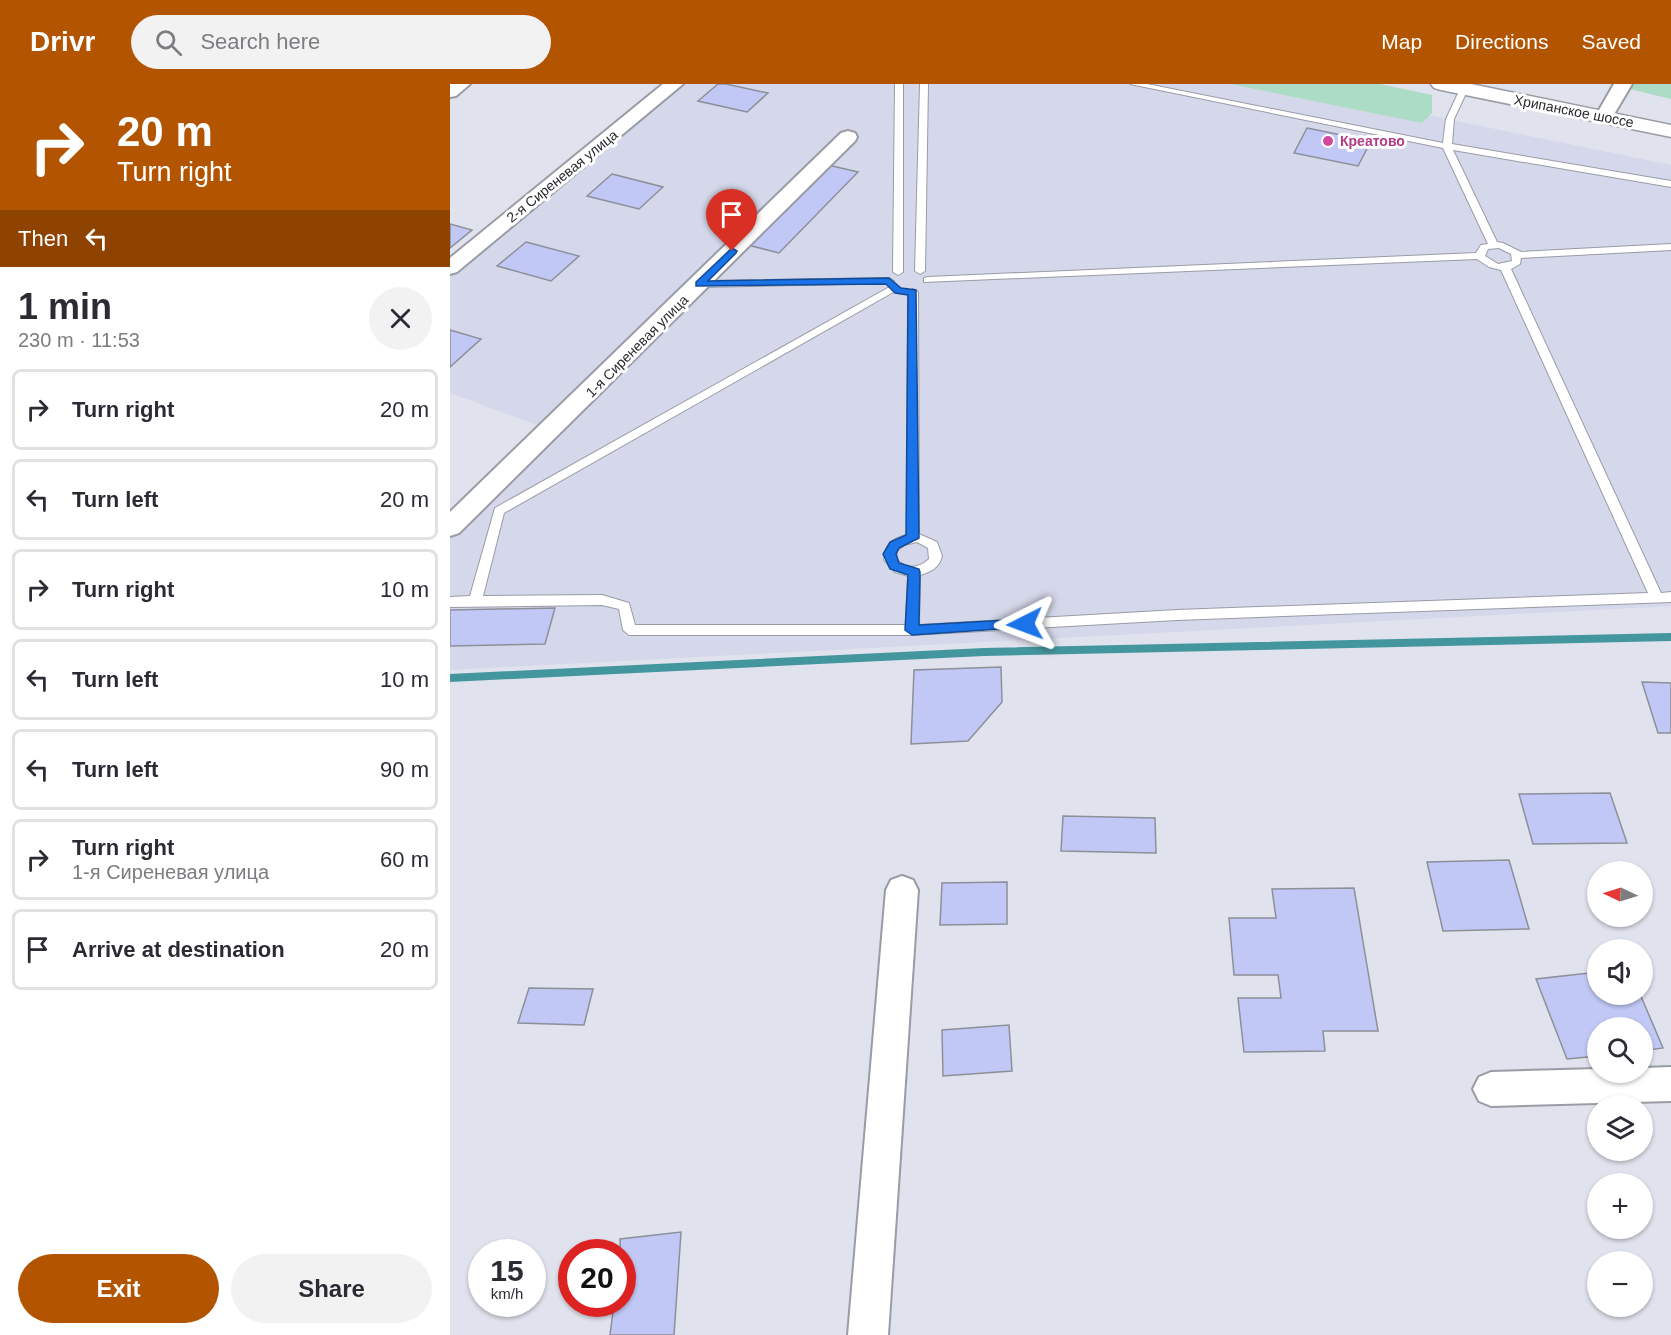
<!DOCTYPE html>
<html lang="en">
<head>
<meta charset="utf-8">
<style>
	:root { --surface:#fff; --page:#f2f2f3; --text:#2b2b33; --muted:#7c7c81; --line:#e1e1e2; --accent:#b25400 }
	body { margin:0; font-family:Arial,sans-serif; background:var(--page); color:var(--text); height:100vh; display:flex; flex-direction:column; font-size:22px; white-space:nowrap }
	* { box-sizing:border-box; margin:0 }
	p { font-size:20px; color:var(--muted) }
	.icon { flex:none; width:33px; height:33px; fill:none; stroke:currentColor; stroke-width:2; stroke-linecap:round; stroke-linejoin:round }
	.map { position:relative; flex:1; overflow:hidden }
	.drawer { display:flex; flex-direction:column; background:var(--surface); width:450px }
	.drawer>* { flex:none }
	.banner { background:#b25400; color:#fff; overflow:hidden }
	.needle { width:39px; rotate:274deg }
	.fabs { position:absolute; left:1137px; top:777px; display:grid; gap:12px }
	.fabs a { display:grid; place-items:center; width:66px; height:66px; border-radius:50%; background:var(--surface); box-shadow:0 2px 4px #0004; font-size:30px }
	.speed { position:absolute; left:18px; top:1155px; display:flex; gap:12px; font-size:30px; font-weight:700; text-align:center }
	.speed>* { display:grid; place-content:center; width:78px; height:78px; border-radius:50%; background:var(--surface); box-shadow:0 2px 4px #0004; line-height:1 }
	.speed small { font-size:15px; font-weight:400 }
	.speed .limit { border:9px solid #d22; background:#fff; color:#111 }
	.pin { position:absolute; display:grid; place-items:center; width:51px; height:51px; color:#fff; margin:-62px -26px; border-radius:50% 50% 50% 0; rotate:-45deg; box-shadow:0 0 6px #0007 }
	.pin .icon { rotate:45deg }
	.me { position:absolute; width:66px; margin:-33px; rotate:267deg; stroke-linejoin:round; filter:drop-shadow(0 0 4px #0008) }
	.turn { display:flex; align-items:center; gap:21px; height:126px; padding:0 18px; font-size:27px }
	.turn .icon { width:78px; height:78px; stroke-width:2.5 }
	.turn b { display:block; font-size:42px; line-height:51px }
	.then { display:flex; align-items:center; height:57px; padding:0 18px; background:#0003; gap:12px; font-size:22px }
	.round { display:grid; place-items:center; flex:none; width:63px; height:63px; border-radius:32px; background:var(--page) }
	.overview { display:flex; align-items:center; justify-content:space-between; height:102px; padding:0 18px }
	h1 { font-size:36px; font-weight:800; line-height:45px }
	.primary-button { display:flex; gap:12px; margin-top:auto; padding:12px 18px }
	.primary-button a { flex:1; height:69px; border-radius:36px; background:var(--accent); color:#fff; font-size:24px; font-weight:800; line-height:69px; text-align:center }
	.primary-button a+a { background:var(--page); color:var(--text) }
	ul { padding:0; list-style:none }
	li { display:flex; align-items:center; gap:18px; height:81px; margin:0 12px 9px; padding:0 6px; border:3px solid var(--line); border-radius:9px }
	li div { flex:1 }
	li b { display:block; font-size:22px }
	li em { font-style:normal }
	header { display:flex; align-items:center; gap:36px; box-sizing:border-box; height:84px; padding:0 30px; background:var(--accent); color:#fff }
	header strong { font-size:28px }
	nav { display:flex; gap:33px; margin-inline-start:auto; font-size:21px }
	.search { width:420px; height:54px; background:var(--page); display:flex; align-items:center; gap:15px; box-sizing:border-box; padding:0 21px; border-radius:33px; color:var(--muted); font-size:22px }
	main { display:flex; flex:1; min-height:0 }
	.map>svg:first-child { display:block }
	.built { fill:#d5d8ea }
	.green { fill:#acdcc5 }
	.lines { fill:none; stroke-linecap:round; stroke-linejoin:round }
	.stream { fill:#44969e; fill-rule:evenodd }
	.building { fill:#c1c8f5; stroke:#8d8f99; stroke-width:1.5 }
	.service-casing { stroke:#999ba5; stroke-width:2 }
	.minor-casing { stroke:#999ba5; stroke-width:4 }
	.secondary-casing { stroke:#999ba5; stroke-width:3 }
	.service { fill:#fff; fill-rule:evenodd }
	.minor { fill:#fff; fill-rule:evenodd }
	.secondary { fill:#fff; fill-rule:evenodd }
	.route { fill:#1a73e8; stroke:#114b97; stroke-width:1.5 }
	.hotel-dot { fill:#d1479c; stroke:#fff; stroke-width:2 }
	.labels { text-anchor:middle; dominant-baseline:central; stroke-width:6; stroke-linejoin:round; paint-order:stroke }
	.far-street-label { font-size:14px; fill:#292a2e; stroke:#fff }
	.far-hotel-label { font-size:14px; font-weight:bold; fill:#b23c85; stroke:#fff; text-anchor:start }
</style>
</head>
<body>
<header>
<strong>Drivr</strong>
<div class="search"><svg class="icon" aria-label="search" viewBox="0 0 24 24"><circle cx="10" cy="10" r="6"/><path d="M15 15l6 6"/></svg>Search here</div>
<nav><a>Map</a><a>Directions</a><a>Saved</a></nav>
</header>
<main>
<section class="drawer">
<div class="banner">
<div class="turn"><svg class="icon" aria-label="right" viewBox="0 0 24 24"><path d="M7 20v-9h11M14 6l5 5-5 5"/></svg><div><b>20 m</b>Turn right</div></div>
<div class="then">Then<svg class="icon" aria-label="left" viewBox="0 0 24 24"><path d="M17 20v-9H6M10 6l-5 5 5 5"/></svg></div>
</div>
<div class="overview"><div><h1>1 min</h1><p>230 m · 11:53</p></div><a class="round"><svg class="icon" aria-label="close" viewBox="0 0 24 24"><path d="M6 6l12 12M18 6L6 18"/></svg></a></div>
<ul>
<li><svg class="icon" aria-label="right" viewBox="0 0 24 24"><path d="M7 20v-9h11M14 6l5 5-5 5"/></svg><div><b>Turn right</b></div><em>20 m</em></li>
<li><svg class="icon" aria-label="left" viewBox="0 0 24 24"><path d="M17 20v-9H6M10 6l-5 5 5 5"/></svg><div><b>Turn left</b></div><em>20 m</em></li>
<li><svg class="icon" aria-label="right" viewBox="0 0 24 24"><path d="M7 20v-9h11M14 6l5 5-5 5"/></svg><div><b>Turn right</b></div><em>10 m</em></li>
<li><svg class="icon" aria-label="left" viewBox="0 0 24 24"><path d="M17 20v-9H6M10 6l-5 5 5 5"/></svg><div><b>Turn left</b></div><em>10 m</em></li>
<li><svg class="icon" aria-label="left" viewBox="0 0 24 24"><path d="M17 20v-9H6M10 6l-5 5 5 5"/></svg><div><b>Turn left</b></div><em>90 m</em></li>
<li><svg class="icon" aria-label="right" viewBox="0 0 24 24"><path d="M7 20v-9h11M14 6l5 5-5 5"/></svg><div><b>Turn right</b><p>1-я Сиреневая улица</p></div><em>60 m</em></li>
<li><svg class="icon" aria-label="arrive" viewBox="0 0 24 24"><path d="M6 21V4h12l-3 4 3 4H6"/></svg><div><b>Arrive at destination</b></div><em>20 m</em></li>
</ul>
<div class="primary-button"><a>Exit</a><a>Share</a></div>
</section>
<div class="map">
<svg width="1221" height="1251" viewBox="0 0 1221 1251">
	<rect width="100%" height="100%" fill="#e0e2ed"/>
	<!-- built -->
	<polygon class="built" points="232,0 826,0 1221,81 1221,522 0,586 0,437 95,344 0,309 0,191"/>
	<!-- green -->
	<g class="green">
		<polygon points="780,0 930,0 982,11 982,29 972,39"/>
		<polygon points="1159,0 1221,0 1221,15"/>
	</g>
	<g class="lines">
		<!-- stream -->
		<polygon class="stream" points="1221,549 1221,557 534,572 0,598 0,590 534,564"/>
	</g>
	<!-- building -->
	<g class="building">
		<polygon points="268,0 276,0 318,9 297,28 248,17"/>
		<polygon points="857,44 921,57 908,82 844,69"/>
		<polygon points="378,81 408,88 329,169 298,161"/>
		<polygon points="162,90 213,103 189,125 137,112"/>
		<polygon points="0,140 22,146 0,164"/>
		<polygon points="76,158 129,172 101,197 47,182"/>
		<polygon points="0,246 31,255 0,283"/>
		<polygon points="105,524 95,560 0,562 0,526"/>
		<polygon points="551,583 552,618 518,657 461,660 464,586"/>
		<polygon points="1192,598 1221,599 1221,649 1208,649"/>
		<polygon points="1160,709 1177,759 1083,760 1069,710"/>
		<polygon points="613,732 705,734 706,769 611,767"/>
		<polygon points="1059,776 1079,845 993,847 977,778"/>
		<polygon points="557,798 557,840 490,841 492,799"/>
		<polygon points="904,804 928,947 873,947 875,967 794,968 788,914 831,914 828,891 784,891 779,834 826,834 822,805"/>
		<polygon points="1148,888 1148,910 1190,910 1213,964 1192,967 1192,944 1148,944 1148,972 1117,975 1086,895"/>
		<polygon points="79,904 143,905 134,941 68,939"/>
		<polygon points="559,941 562,987 493,992 492,946"/>
		<polygon points="231,1148 224,1251 160,1251 164,1220 172,1220 170,1155"/>
	</g>
	<g class="lines">
		<defs>
			<g id="service">
				<polygon points="445,0 453,0 453,188 448,191 443,188"/>
				<polygon points="470,0 478,0 475,187 470,190 465,187"/>
				<path d="M680,0H697L993,59L996,35L1010,5L1014,2L1018,5L1004,35L1002,60L1221,97V103L1003,66L1047,158L1053,159L1071,168L1221,160V166L1071,174L1070,180L1061,185L1211,509L1221,508V518L727,536L462,551H179L173,546L169,525L152,521L0,523V513L20,512L45,424L443,201L447,202V206L54,429L33,512L152,511L179,519L185,541H456L458,492L445,488L434,476C435,461 442,454 457,451L458,208L463,205L468,208L469,450L487,458L492,472C490,483 481,488 470,491L469,541L727,526L1198,509L1051,186L1039,183L1027,175L474,198V194L478,193L1026,169L1031,161L1038,160L993,64ZM1049,164L1061,170L1062,177L1048,180L1035,172L1038,165ZM467,458L478,464L479,475C468,485 457,486 446,475L447,467L454,461Z"/>
				<polygon points="439,194 444,197 443,199 249,203 244,200 249,197"/>
			</g>
			<g id="minor">
				<polygon points="0,0 20,0 6,12 0,13"/>
				<polygon points="213,0 233,0 7,188 0,190 0,174"/>
				<polygon points="1164,0 1182,0 1160,37 1148,37 1145,33"/>
				<polygon points="398,47 405,49 407,53 405,57 9,449 0,452 0,428 391,49"/>
				<polygon points="452,792 463,796 468,806 438,1251 398,1251 436,806 441,796"/>
				<polygon points="1221,983 1221,1017 1041,1022 1029,1017 1023,1005 1029,993 1041,988 1148,985 1148,988 1192,988 1192,984"/>
			</g>
			<polygon id="secondary" points="981,0 1021,0 1221,41 1221,53 991,6 984,4"/>
		</defs>
		<!-- service casing -->
		<use href="#service" class="service-casing"/>
		<!-- minor casing -->
		<use href="#minor" class="minor-casing"/>
		<!-- secondary casing -->
		<use href="#secondary" class="secondary-casing"/>
		<!-- service -->
		<use href="#service" class="service"/>
		<!-- minor -->
		<use href="#minor" class="minor"/>
		<!-- secondary -->
		<use href="#secondary" class="secondary"/>
	</g>
	<!-- route -->
	<polygon class="route" points="282,164 287,167 286,169 258,197 439,194 451,204 466,206 469,454 449,464 446,470 449,479 469,485 470,488 469,541 575,535 580,537 580,543 462,551 455,546 458,491 440,485 433,470 440,458 456,451 458,211 445,209 436,200 246,202 246,198"/>
	<!-- markers -->
	<circle class="hotel-dot" cx="878" cy="57" r="6"/>
	<g class="labels">
		<!-- far-street labels -->
		<g class="far-street-label">
			<text transform="translate(1124 27) rotate(11)">Хрипанское шоссе</text>
			<text transform="translate(112 92) rotate(-39)">2-я Сиреневая улица</text>
			<text transform="translate(187 262) rotate(-45)">1-я Сиреневая улица</text>
		</g>
		<!-- far-hotel labels -->
		<g class="far-hotel-label">
			<text x="890" y="57">Креатово</text>
		</g>
	</g>
</svg>
<div class="fabs">
<a><svg class="needle" viewBox="-14 -14 28 28"><path d="M0-13l5 13h-10z" fill="#e53935"/><path d="M0 13l5-13h-10z" fill="#7c7c81"/></svg></a>
<a><svg class="icon" aria-label="sound" viewBox="0 0 24 24"><path d="M4 9h4l5-4v14l-5-4H4zM17 9q2 3 0 6"/></svg></a>
<a><svg class="icon" aria-label="search" viewBox="0 0 24 24"><circle cx="10" cy="10" r="6"/><path d="M15 15l6 6"/></svg></a>
<a><svg class="icon" aria-label="layers" viewBox="0 0 24 24"><path d="M12 4l9 5-9 5-9-5zM3 14l9 5 9-5"/></svg></a>
<a>+</a>
<a>−</a>
</div>
<div class="speed"><div>15<small>km/h</small></div><div class="limit">20</div></div>
<div class="pin" style="left:282px;top:167px;background:#d93025"><svg class="icon" aria-label="arrive" viewBox="0 0 24 24"><path d="M6 21V4h12l-3 4 3 4H6"/></svg></div>
<svg class="me" style="left:575px;top:540px" viewBox="-20 -20 40 40"><path d="M0-17L14 15 0 8-14 15z" fill="#1a73e8" stroke="#fff" stroke-width="4"/></svg>
</div>
</main>
</body>
</html>
